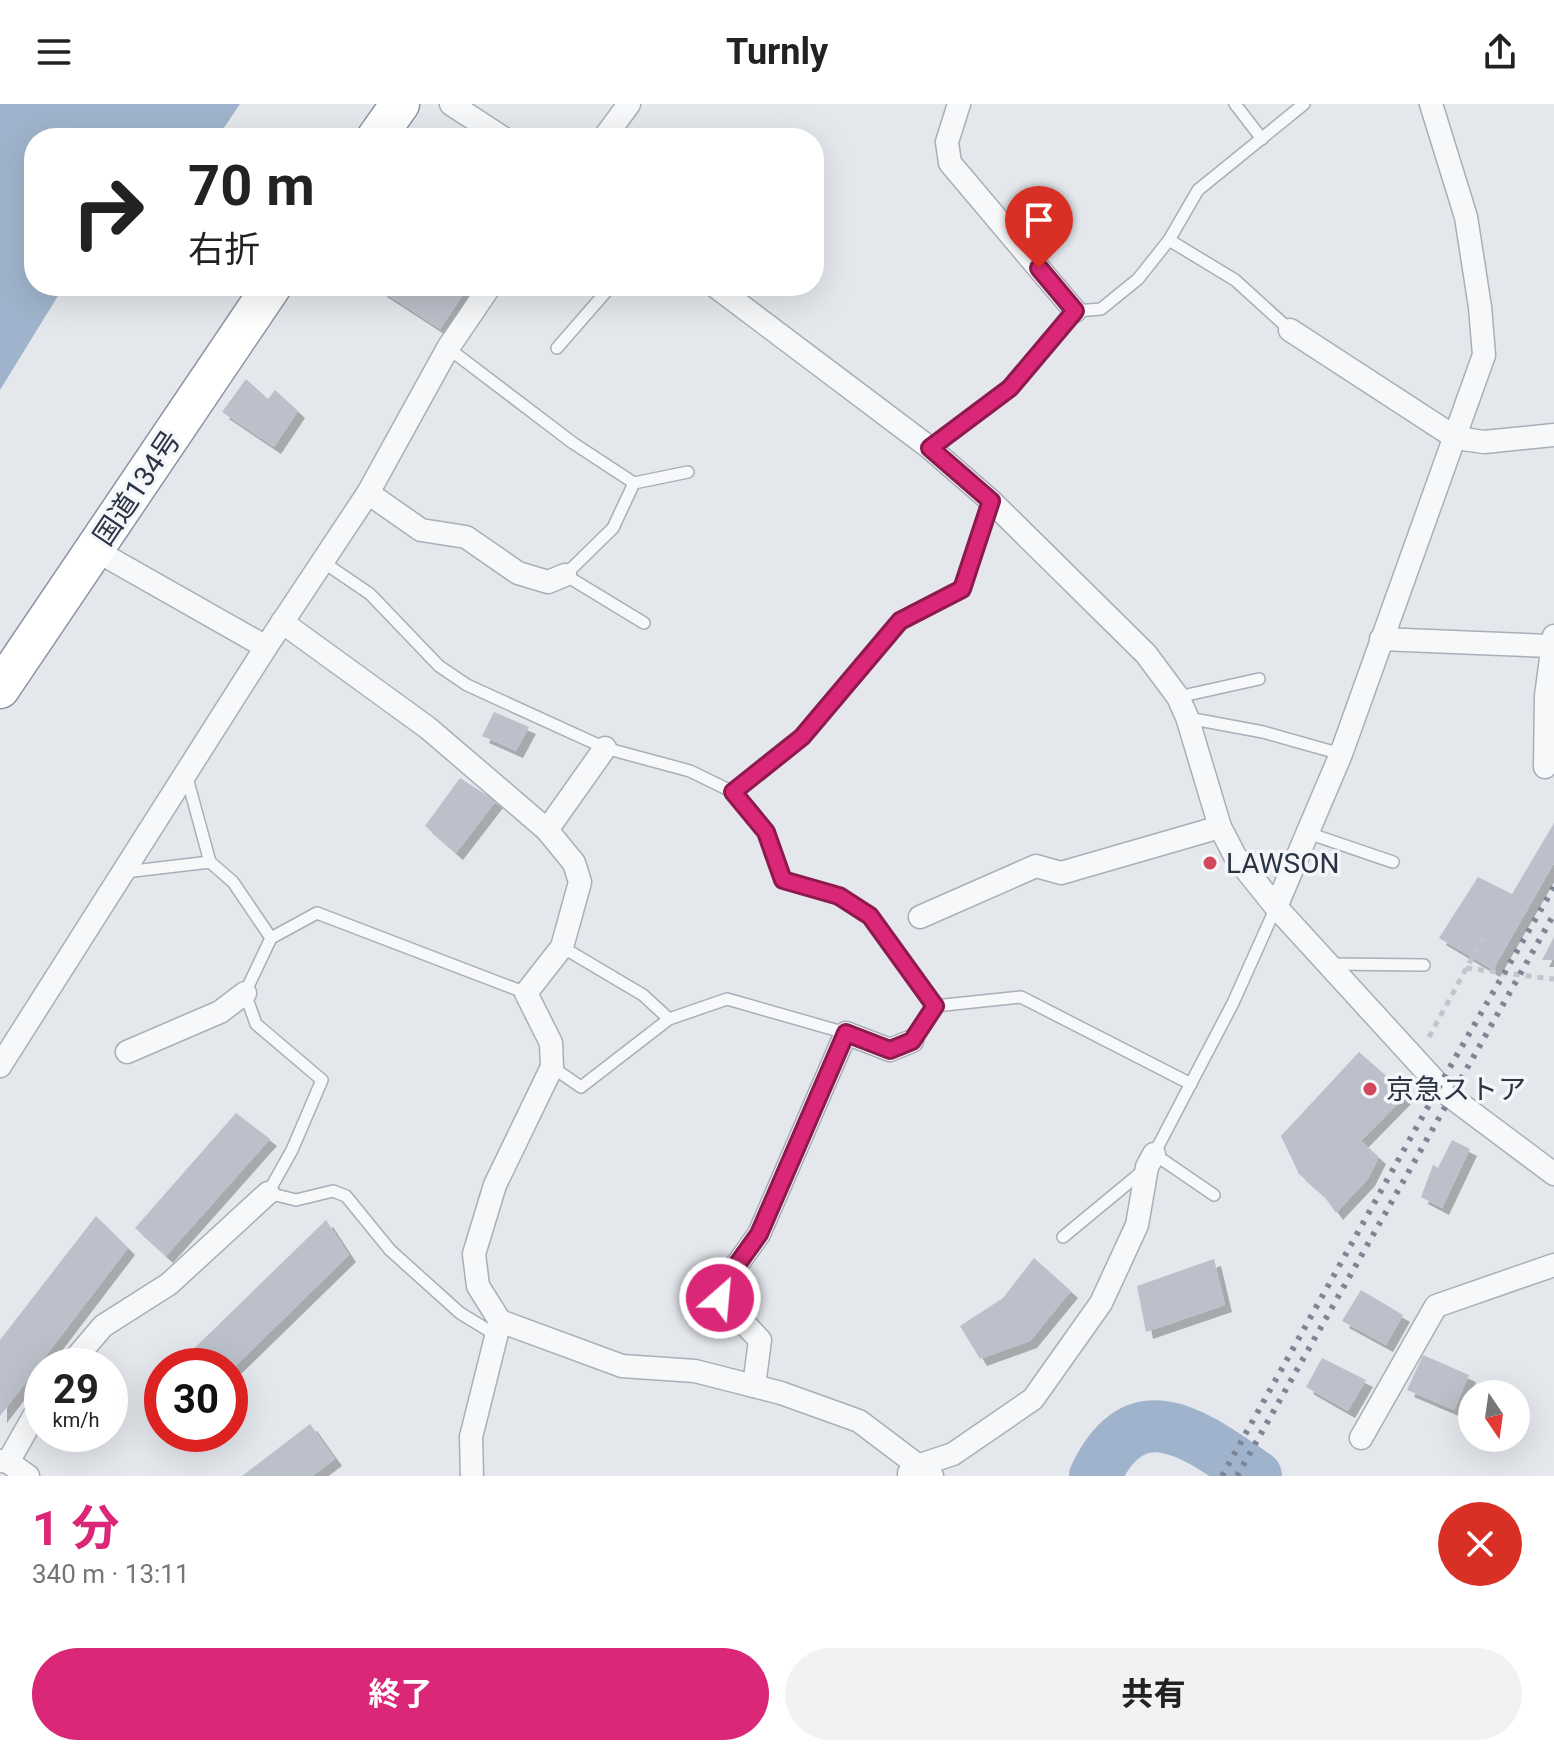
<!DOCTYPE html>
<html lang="ja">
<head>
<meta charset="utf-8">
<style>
	:root { --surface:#fff; --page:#f2f2f2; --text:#222; --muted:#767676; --accent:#db2777 }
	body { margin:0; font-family:Roboto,"Noto Sans JP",sans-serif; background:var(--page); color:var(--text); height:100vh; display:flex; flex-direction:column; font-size:30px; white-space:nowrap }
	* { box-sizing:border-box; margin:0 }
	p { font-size:26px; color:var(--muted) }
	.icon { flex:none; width:44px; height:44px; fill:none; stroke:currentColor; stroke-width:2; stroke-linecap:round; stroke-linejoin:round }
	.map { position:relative; height:1372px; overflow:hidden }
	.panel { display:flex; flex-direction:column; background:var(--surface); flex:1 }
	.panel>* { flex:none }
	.banner { position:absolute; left:24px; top:24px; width:800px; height:168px; border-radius:32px; box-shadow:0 8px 32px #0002; background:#fff; color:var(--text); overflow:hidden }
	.needle { width:52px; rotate:167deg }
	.tools { position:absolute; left:1458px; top:1276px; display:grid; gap:16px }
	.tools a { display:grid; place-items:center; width:72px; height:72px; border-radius:50%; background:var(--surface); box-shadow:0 8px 32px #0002; font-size:40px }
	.speed { position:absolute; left:24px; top:1244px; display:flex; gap:16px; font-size:40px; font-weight:700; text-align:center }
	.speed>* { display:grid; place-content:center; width:104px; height:104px; border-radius:50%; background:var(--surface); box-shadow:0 8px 32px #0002; line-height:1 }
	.speed small { font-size:20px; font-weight:400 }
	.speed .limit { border:12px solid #d22; background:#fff; color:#111 }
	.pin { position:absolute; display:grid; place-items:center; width:68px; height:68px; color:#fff; margin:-82px -34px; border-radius:50% 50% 50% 0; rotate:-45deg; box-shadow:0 0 8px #0007 }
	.pin .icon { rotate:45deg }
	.me { position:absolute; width:88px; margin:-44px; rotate:27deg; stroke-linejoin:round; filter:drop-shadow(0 0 6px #0008) }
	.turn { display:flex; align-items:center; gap:28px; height:168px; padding:0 32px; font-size:36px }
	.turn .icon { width:104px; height:104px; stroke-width:2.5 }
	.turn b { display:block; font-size:56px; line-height:68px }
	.round { display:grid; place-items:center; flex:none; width:84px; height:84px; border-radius:42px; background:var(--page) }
	.headline { display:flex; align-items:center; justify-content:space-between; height:136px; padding:0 32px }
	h1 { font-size:48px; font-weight:700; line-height:60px; color:var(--accent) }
	.action { display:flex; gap:16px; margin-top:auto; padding:16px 32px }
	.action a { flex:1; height:92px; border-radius:48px; background:var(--accent); color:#fff; font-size:32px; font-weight:700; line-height:92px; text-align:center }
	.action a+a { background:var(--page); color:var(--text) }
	header { display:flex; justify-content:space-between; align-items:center; height:104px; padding:0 32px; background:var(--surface); font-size:36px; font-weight:700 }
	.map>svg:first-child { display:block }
	.water { fill:#9fb4cc }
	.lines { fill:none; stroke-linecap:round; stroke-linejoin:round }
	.river { stroke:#9fb4cc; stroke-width:52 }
	.building { fill:#bbc0ca; filter:url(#shadow) }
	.service-casing { stroke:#a9aeb7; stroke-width:14 }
	.minor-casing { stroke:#a9aeb7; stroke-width:25 }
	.trunk-casing { stroke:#8b94a3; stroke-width:41 }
	.path { stroke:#c2c5cb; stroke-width:5; stroke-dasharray:6 6; stroke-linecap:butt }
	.service { stroke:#f7f8fa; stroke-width:11 }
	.minor { stroke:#f7f8fa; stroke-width:22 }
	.trunk { stroke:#fff; stroke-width:38 }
	.rail { stroke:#7d8696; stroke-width:6; stroke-dasharray:4 8; stroke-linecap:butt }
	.route-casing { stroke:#8e194d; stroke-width:20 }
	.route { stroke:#db2777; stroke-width:14 }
	.poi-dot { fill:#d1495b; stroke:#f4f6f9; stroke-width:3 }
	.labels { text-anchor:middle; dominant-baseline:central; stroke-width:7; stroke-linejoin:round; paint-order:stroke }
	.street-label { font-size:28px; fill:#2b3445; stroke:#f4f6f9 }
	.poi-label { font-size:28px; fill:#2b3445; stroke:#f4f6f9; text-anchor:start }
</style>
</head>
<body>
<header><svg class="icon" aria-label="menu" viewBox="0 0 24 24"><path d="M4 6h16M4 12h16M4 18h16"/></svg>Turnly<svg class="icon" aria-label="share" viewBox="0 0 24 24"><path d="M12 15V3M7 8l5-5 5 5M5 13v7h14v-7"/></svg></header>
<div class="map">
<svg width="1554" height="1372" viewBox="0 0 1554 1372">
	<defs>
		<filter id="shadow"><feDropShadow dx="7" dy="7" stdDeviation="0" flood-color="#0004"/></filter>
	</defs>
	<rect width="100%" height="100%" fill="#e4e7ec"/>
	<!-- water -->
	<polygon class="water" points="0,0 240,0 217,34 34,34 34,182 64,182 0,286"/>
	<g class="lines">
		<!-- river -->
		<path class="river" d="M1095,1372C1138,1283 1198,1333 1256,1372"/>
	</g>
	<!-- building -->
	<g class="building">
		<polygon points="383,182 469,182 440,225 380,186"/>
		<polygon points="246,275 268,295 275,286 298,307 274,343 222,308"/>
		<polygon points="494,608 529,623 516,647 482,632"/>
		<polygon points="460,674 496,697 456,749 425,722"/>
		<polygon points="1554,719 1554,759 1493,866 1439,834 1478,773 1512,790"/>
		<polygon points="1554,833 1554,856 1542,856"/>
		<polygon points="1359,948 1407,990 1361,1037 1379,1053 1368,1075 1336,1109 1324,1092 1299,1070 1281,1032"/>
		<polygon points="236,1009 270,1035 166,1152 135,1124"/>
		<polygon points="1452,1036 1470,1045 1442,1104 1421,1093 1433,1061 1438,1064"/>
		<polygon points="96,1112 128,1144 0,1312 0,1236"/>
		<polygon points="326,1116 349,1151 230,1267 230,1262 176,1262"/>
		<polygon points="1034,1154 1071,1187 1030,1237 980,1255 960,1222 1003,1194"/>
		<polygon points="1214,1155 1225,1201 1146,1228 1137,1182"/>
		<polygon points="1361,1186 1403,1211 1386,1241 1342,1217"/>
		<polygon points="1423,1251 1469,1271 1454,1306 1407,1286"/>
		<polygon points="1322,1254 1366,1276 1348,1307 1306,1283"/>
		<polygon points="310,1320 335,1355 312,1372 242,1372"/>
	</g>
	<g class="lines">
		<defs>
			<g id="service">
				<polyline points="1235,0 1262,35"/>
				<polyline points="1169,136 1235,176 1290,226"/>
				<polyline points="448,244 573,339 634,379 613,424 565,471 644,519"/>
				<polyline points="557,244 611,182"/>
				<polyline points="930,344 1010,284 1075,207 1101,205 1138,175 1169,136 1198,86 1304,0"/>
				<polyline points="634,379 688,368"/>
				<polyline points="323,458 370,490 439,562 467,581 605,644 690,667 733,688 802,633 900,517 962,485 991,397"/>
				<polyline points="1178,593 1259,575"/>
				<polyline points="1188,614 1263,628 1341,650"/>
				<polyline points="186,670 210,758"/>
				<polyline points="733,688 766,728 783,776 839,792 870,812 935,902"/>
				<polyline points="1308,729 1393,758"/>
				<polyline points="125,768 210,758 233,778 271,834"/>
				<polyline points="562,843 643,891 669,915 727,895 846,929"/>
				<polyline points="1329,860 1424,861"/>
				<polyline points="912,937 935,902 1021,893 1191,980"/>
				<polyline points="552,963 581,983 669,915"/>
				<polyline points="1214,1091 1154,1050 1233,899 1276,803"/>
				<polyline points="1063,1133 1144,1066"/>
				<polyline points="496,1231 460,1209 390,1146 346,1092 333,1087 296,1096 268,1089 292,1046 322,976 256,920 245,889 271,834 317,809 526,889"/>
			</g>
			<g id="minor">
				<polyline points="451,0 503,34"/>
				<polyline points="959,0 947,38 950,59 1075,207"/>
				<polyline points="604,34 629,0"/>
				<polyline points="715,182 930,344 991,397 1146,550 1178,593 1187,613 1220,723 1235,752 1276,803 1447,990 1554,1070"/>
				<polyline points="1290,226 1456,334 1484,338 1554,331"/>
				<polyline points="368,389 421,426 466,433 518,469 548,478 565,471"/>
				<polyline points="95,446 266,543"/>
				<polyline points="282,518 428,624 547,726 574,759 580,778 562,843 526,889 551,939 552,963 495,1081 474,1150 478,1182 500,1217 622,1262 695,1267 781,1289 859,1317 932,1372"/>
				<polyline points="1381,535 1551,542"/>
				<polyline points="1545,663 1546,592 1554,532"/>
				<polyline points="547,726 605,644"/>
				<polyline points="1276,803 1341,650 1484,251 1480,203 1466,113 1431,0"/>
				<polyline points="920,813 1036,762 1061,769 1220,723"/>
				<polyline points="127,948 220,908 245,889"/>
				<polyline points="0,962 266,543 368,389 448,244 490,182"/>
				<polyline points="69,1262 103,1222 169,1180 268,1089"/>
				<polyline points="754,1282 760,1236 720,1194 721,1183 759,1130 846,929 890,946 912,937"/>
				<polyline points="1361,1334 1436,1202 1554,1161"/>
				<polyline points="0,1357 8,1358 28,1372"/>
				<polyline points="8,1358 42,1298"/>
				<polyline points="909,1369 917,1362 953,1350 1033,1295 1101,1199 1137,1121 1147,1063 1154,1050"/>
				<polyline points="472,1372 471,1333 500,1217"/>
			</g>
			<g id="trunk">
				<polyline points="376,34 400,0"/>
				<polyline points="0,585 272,182"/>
			</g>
		</defs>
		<!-- service casing -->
		<use href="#service" class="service-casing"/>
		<!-- minor casing -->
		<use href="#minor" class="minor-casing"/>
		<!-- trunk casing -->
		<use href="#trunk" class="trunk-casing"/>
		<!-- path -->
		<g class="path">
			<polyline points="1466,864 1554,875"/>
			<polyline points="1429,933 1484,832"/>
		</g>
		<!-- service -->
		<use href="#service" class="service"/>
		<!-- minor -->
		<use href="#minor" class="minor"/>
		<!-- trunk -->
		<use href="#trunk" class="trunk"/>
		<!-- rail -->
		<g class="rail">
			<polyline points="1222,1372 1454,956 1554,783"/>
			<polyline points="1237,1372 1554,810"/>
		</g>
	</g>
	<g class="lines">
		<defs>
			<polyline id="route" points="720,1194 721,1183 759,1130 846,929 890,946 912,937 935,902 870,812 839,792 783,776 766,728 733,688 802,633 900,517 962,485 991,397 930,344 1010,284 1075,207 1039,164"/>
		</defs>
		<!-- route casing -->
		<use href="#route" class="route-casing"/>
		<!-- route -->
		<use href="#route" class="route"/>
	</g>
	<!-- markers -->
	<g class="poi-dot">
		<circle cx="1210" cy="759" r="8"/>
		<circle cx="1370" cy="985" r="8"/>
	</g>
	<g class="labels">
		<!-- street labels -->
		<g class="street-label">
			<text transform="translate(137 384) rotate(-56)">国道134号</text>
		</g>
		<!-- poi labels -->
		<g class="poi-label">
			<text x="1226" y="759">LAWSON</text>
			<text x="1386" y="985">京急ストア</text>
		</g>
	</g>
</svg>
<div class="tools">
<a><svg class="needle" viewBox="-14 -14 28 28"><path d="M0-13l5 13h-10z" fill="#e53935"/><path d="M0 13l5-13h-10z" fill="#767676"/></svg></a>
</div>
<div class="speed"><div>29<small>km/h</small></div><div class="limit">30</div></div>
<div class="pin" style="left:1039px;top:164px;background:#d93025"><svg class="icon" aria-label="arrive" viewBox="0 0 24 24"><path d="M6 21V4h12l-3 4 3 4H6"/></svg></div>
<svg class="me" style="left:720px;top:1194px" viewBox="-20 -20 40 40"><circle r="17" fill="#db2777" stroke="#fff" stroke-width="3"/><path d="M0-11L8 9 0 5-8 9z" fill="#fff"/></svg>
<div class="banner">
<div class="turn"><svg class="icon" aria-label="right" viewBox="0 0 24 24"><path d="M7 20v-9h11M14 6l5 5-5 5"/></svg><div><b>70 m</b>右折</div></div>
</div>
</div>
<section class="panel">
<div class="headline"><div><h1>1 分</h1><p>340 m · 13:11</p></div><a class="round" style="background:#d93025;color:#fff"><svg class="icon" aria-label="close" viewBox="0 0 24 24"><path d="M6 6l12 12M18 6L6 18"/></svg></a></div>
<div class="action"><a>終了</a><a>共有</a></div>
</section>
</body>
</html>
